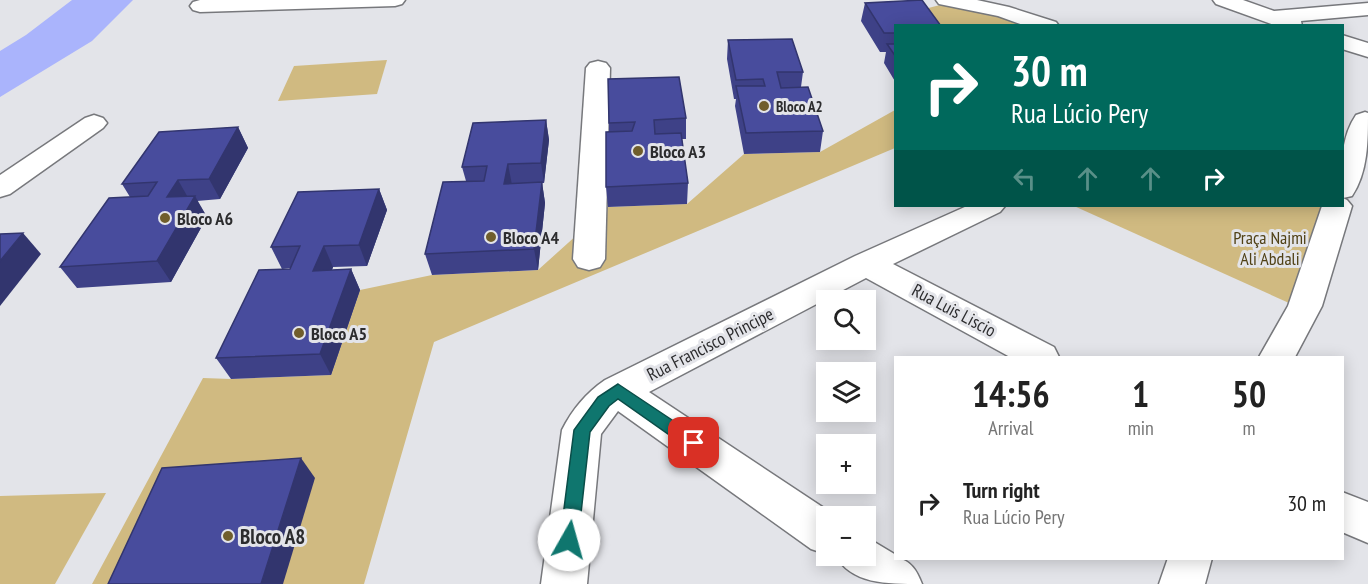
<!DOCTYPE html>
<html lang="en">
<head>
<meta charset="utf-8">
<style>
	:root { --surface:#fff; --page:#f6f6f6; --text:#222; --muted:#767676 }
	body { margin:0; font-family:"PT Sans Narrow",sans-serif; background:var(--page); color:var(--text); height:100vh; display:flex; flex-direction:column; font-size:22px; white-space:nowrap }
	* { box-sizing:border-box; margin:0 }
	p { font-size:20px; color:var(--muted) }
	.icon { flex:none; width:33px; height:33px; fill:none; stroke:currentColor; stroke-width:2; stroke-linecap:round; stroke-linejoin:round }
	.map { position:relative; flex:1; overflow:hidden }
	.details { position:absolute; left:894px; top:356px; width:450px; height:204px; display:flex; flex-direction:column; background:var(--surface); border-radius:0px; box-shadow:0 3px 15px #0003 }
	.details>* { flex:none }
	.guide { position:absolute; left:894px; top:24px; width:450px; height:183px; border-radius:0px; box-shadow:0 3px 15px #0003; background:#00695c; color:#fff; overflow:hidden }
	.fabs { position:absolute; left:816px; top:290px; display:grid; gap:12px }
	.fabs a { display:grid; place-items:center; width:60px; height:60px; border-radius:0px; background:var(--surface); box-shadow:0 3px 15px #0003; font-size:30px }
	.pin { position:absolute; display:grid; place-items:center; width:51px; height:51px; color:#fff; margin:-26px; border-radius:12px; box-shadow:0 3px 9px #0006 }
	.me { position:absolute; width:66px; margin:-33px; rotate:7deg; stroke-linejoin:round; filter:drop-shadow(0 0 4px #0008) }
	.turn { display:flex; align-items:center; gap:21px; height:126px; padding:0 18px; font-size:27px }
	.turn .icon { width:78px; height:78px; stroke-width:2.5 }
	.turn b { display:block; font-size:42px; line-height:51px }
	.lanes { display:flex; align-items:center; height:57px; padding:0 18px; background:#0003; justify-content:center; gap:30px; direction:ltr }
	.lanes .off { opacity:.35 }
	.eta { display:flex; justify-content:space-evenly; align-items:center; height:102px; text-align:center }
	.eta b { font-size:36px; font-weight:700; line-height:42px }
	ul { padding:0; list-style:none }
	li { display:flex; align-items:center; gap:18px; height:90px; padding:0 18px }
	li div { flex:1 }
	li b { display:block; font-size:22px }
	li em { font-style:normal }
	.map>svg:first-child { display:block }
	.green { fill:#d0ba81 }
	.water { fill:#aab4fc }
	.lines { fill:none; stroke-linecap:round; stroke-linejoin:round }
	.street-casing { stroke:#77787c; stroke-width:3 }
	.street { fill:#fff; fill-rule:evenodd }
	.wall { fill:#3e4187 }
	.shaded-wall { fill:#32356e }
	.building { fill:#484c9d; stroke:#32356e; stroke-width:1.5 }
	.route { fill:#0f766e; stroke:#0a4d48; stroke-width:1.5 }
	.poi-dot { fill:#705e2c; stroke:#e3e4e9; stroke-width:2 }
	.labels { text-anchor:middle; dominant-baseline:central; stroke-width:6; stroke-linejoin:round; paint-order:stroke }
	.far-poi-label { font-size:15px; font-weight:bold; fill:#2c2c2e; stroke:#e3e4e9; text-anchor:start }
	.poi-label { font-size:18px; font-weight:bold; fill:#2c2c2e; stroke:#e3e4e9; text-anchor:start }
	.park-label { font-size:18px; fill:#504116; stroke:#e3e4e9 }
	.street-label { font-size:18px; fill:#2c2c2e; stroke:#e3e4e9 }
	.near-poi-label { font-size:21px; font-weight:bold; fill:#2c2c2e; stroke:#e3e4e9; text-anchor:start }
</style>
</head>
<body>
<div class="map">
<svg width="1368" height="584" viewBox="0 0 1368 584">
	<rect width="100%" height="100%" fill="#e3e4e9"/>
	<!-- green -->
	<g class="green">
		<polygon points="940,5 1003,16 1032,25 923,25 909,13"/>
		<polygon points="387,60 377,94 278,101 294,66"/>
		<polygon points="895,110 895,148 434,342 364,584 92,584 203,378 231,379 331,375 360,290 432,275 538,270 608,207 687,204 744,154 820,152"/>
		<polygon points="1074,206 1329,206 1298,307"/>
		<polygon points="106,493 55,584 0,584 0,496"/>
	</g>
	<!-- water -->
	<polygon class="water" points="72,0 133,0 92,41 0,97 0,51 26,35"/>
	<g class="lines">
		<defs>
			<g id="street">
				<polygon points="200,0 405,0 402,4 395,6 200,12 193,10 190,6 193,2"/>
				<polygon points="936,0 977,0 1009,7 1056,22 1059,26 1026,26 998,16 939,4"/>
				<polygon points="1213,0 1243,0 1274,11 1368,3 1368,15 1301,21 1302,26 1277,26 1216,4"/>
				<polygon points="1342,35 1368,43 1368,57 1342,49"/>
				<polygon points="598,61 606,63 610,68 605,259 600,267 589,270 578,267 573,259 586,68 590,63"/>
				<path d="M1365,112L1368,113C1368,141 1368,172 1352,196L1343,198L1347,200L1352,206L1322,306L1295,357H1259L1288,306L1322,206H1342C1342,175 1338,141 1356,115Z"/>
				<polygon points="94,115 103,118 107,123 103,128 10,194 0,197 0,175 85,118"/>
				<path d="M967,206H1005L1000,212L893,264L1054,347L1059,357H1010L866,278L649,392L836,516H826V554L811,549L618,411L601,434L587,584H541L562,430C572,410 586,393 605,380L855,256Z"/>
				<polygon points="1342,492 1368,502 1368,543 1342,532"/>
				<path d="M866,537L896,555V558C911,560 917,571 922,584C885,584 852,584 835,555H866Z"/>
				<polygon points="1168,558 1212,558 1205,584 1159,584"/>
			</g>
		</defs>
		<!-- street casing -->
		<use href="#street" class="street-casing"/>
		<!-- street -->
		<use href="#street" class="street"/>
	</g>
	<!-- wall -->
	<g class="wall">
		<polygon points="865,3 896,26 896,83 884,63 886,52 880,52 861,21"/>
		<polygon points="728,40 803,72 801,87 823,131 820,152 744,154 735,106 736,99 734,99 727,59"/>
		<polygon points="608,79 686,118 686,139 682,139 688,183 687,204 608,207 606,187 609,131"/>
		<polygon points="546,120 549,140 544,183 542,183 545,203 538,270 432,275 425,254 466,181 462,167"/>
		<polygon points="238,127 248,148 220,199 197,201 207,217 171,282 77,288 60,267 130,197 122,184"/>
		<polygon points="379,189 387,210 367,266 333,267 332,270 351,269 360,290 331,375 231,379 216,358 291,268 282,269 271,247"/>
	</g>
	<!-- shaded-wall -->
	<g class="shaded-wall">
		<polygon points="546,120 549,140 544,183 541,163"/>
		<polygon points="238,127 248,148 220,199 209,179"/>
		<polygon points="508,164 512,185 504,184"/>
		<polygon points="178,180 190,201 167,197"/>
		<polygon points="542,182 545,203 538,270 534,249"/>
		<polygon points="379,189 387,210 367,266 359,245"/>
		<polygon points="195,196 207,217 171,282 157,261"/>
		<polygon points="23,233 41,254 0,306 0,261"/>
		<polygon points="324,246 333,267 323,292 313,271"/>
		<polygon points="351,269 360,290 331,375 320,354"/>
		<polygon points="301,458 315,478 283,584 261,584"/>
	</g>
	<!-- building -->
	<g class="building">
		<polygon points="922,0 941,26 896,26 896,33 884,33 865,3"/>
		<polygon points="792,39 803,72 777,72 781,88 808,87 823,131 746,133 736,86 765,86 763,79 736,80 728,40"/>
		<polygon points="887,44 896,44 896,57"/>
		<polygon points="679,77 686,118 654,120 655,134 681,133 688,183 606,187 606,132 632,131 635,122 609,123 608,79"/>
		<polygon points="546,120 541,163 508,164 504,184 542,182 534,249 425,254 443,182 484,181 487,166 462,167 473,123"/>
		<polygon points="238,127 209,179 178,180 167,197 195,196 157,261 60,267 109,198 148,196 157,182 122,184 159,132"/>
		<polygon points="379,189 359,245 324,246 313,271 351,269 320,354 216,358 259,270 290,269 300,246 271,247 298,192"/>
		<polygon points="23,233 0,261 0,234"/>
		<polygon points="301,458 261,584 108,584 162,468"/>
	</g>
	<!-- route -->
	<polygon class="route" points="618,384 699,438 702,443 699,448 694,450 688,448 618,399 609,406 590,432 578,540 575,546 569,548 562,546 560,540 574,430 598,397"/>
	<!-- markers -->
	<g class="poi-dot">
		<circle cx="764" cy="106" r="6"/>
		<circle cx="638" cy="151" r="6"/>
		<circle cx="165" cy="218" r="6"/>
		<circle cx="491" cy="237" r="6"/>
		<circle cx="299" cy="333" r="6"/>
		<circle cx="228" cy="536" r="6"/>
	</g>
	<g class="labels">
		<!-- far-poi labels -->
		<g class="far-poi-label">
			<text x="776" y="106">Bloco A2</text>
		</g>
		<!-- poi labels -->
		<g class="poi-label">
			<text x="650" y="151">Bloco A3</text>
			<text x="177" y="218">Bloco A6</text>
			<text x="503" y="237">Bloco A4</text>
			<text x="311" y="333">Bloco A5</text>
		</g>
		<!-- park labels -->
		<g class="park-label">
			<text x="1270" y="237">Praça Najmi<tspan x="1270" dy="21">Ali Abdali</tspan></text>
		</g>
		<!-- street labels -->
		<g class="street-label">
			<text transform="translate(954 310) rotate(28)">Rua Luis Liscio</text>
			<text transform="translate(710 344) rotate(-27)">Rua Francisco Principe</text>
		</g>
		<!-- near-poi labels -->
		<g class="near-poi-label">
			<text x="240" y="536">Bloco A8</text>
		</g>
	</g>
</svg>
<div class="fabs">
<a><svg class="icon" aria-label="search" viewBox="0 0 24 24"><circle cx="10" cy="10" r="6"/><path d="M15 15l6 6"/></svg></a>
<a><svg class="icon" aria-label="layers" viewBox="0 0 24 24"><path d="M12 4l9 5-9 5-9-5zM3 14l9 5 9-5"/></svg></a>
<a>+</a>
<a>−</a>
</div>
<div class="pin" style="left:694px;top:443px;background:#d93025"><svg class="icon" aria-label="arrive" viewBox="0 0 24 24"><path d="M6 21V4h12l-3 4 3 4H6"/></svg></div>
<svg class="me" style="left:569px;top:540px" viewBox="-20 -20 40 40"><circle r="19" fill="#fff"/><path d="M0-13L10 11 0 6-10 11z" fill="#0f766e"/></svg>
<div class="guide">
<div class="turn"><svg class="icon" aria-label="right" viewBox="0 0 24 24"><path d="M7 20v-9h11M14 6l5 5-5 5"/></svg><div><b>30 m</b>Rua Lúcio Pery</div></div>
<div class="lanes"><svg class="icon off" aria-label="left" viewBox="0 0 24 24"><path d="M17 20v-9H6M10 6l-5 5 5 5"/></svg><svg class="icon off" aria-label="ahead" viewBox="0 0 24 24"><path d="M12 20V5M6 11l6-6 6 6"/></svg><svg class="icon off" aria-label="ahead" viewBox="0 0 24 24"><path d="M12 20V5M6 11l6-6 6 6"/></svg><svg class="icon" aria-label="right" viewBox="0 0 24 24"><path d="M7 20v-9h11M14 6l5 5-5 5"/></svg></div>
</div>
<section class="details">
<div class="eta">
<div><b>14:56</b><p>Arrival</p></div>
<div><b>1</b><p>min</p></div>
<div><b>50</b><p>m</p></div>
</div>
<ul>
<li><svg class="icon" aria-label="right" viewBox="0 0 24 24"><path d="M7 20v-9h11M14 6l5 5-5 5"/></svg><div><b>Turn right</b><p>Rua Lúcio Pery</p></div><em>30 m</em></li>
</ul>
</section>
</div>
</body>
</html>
